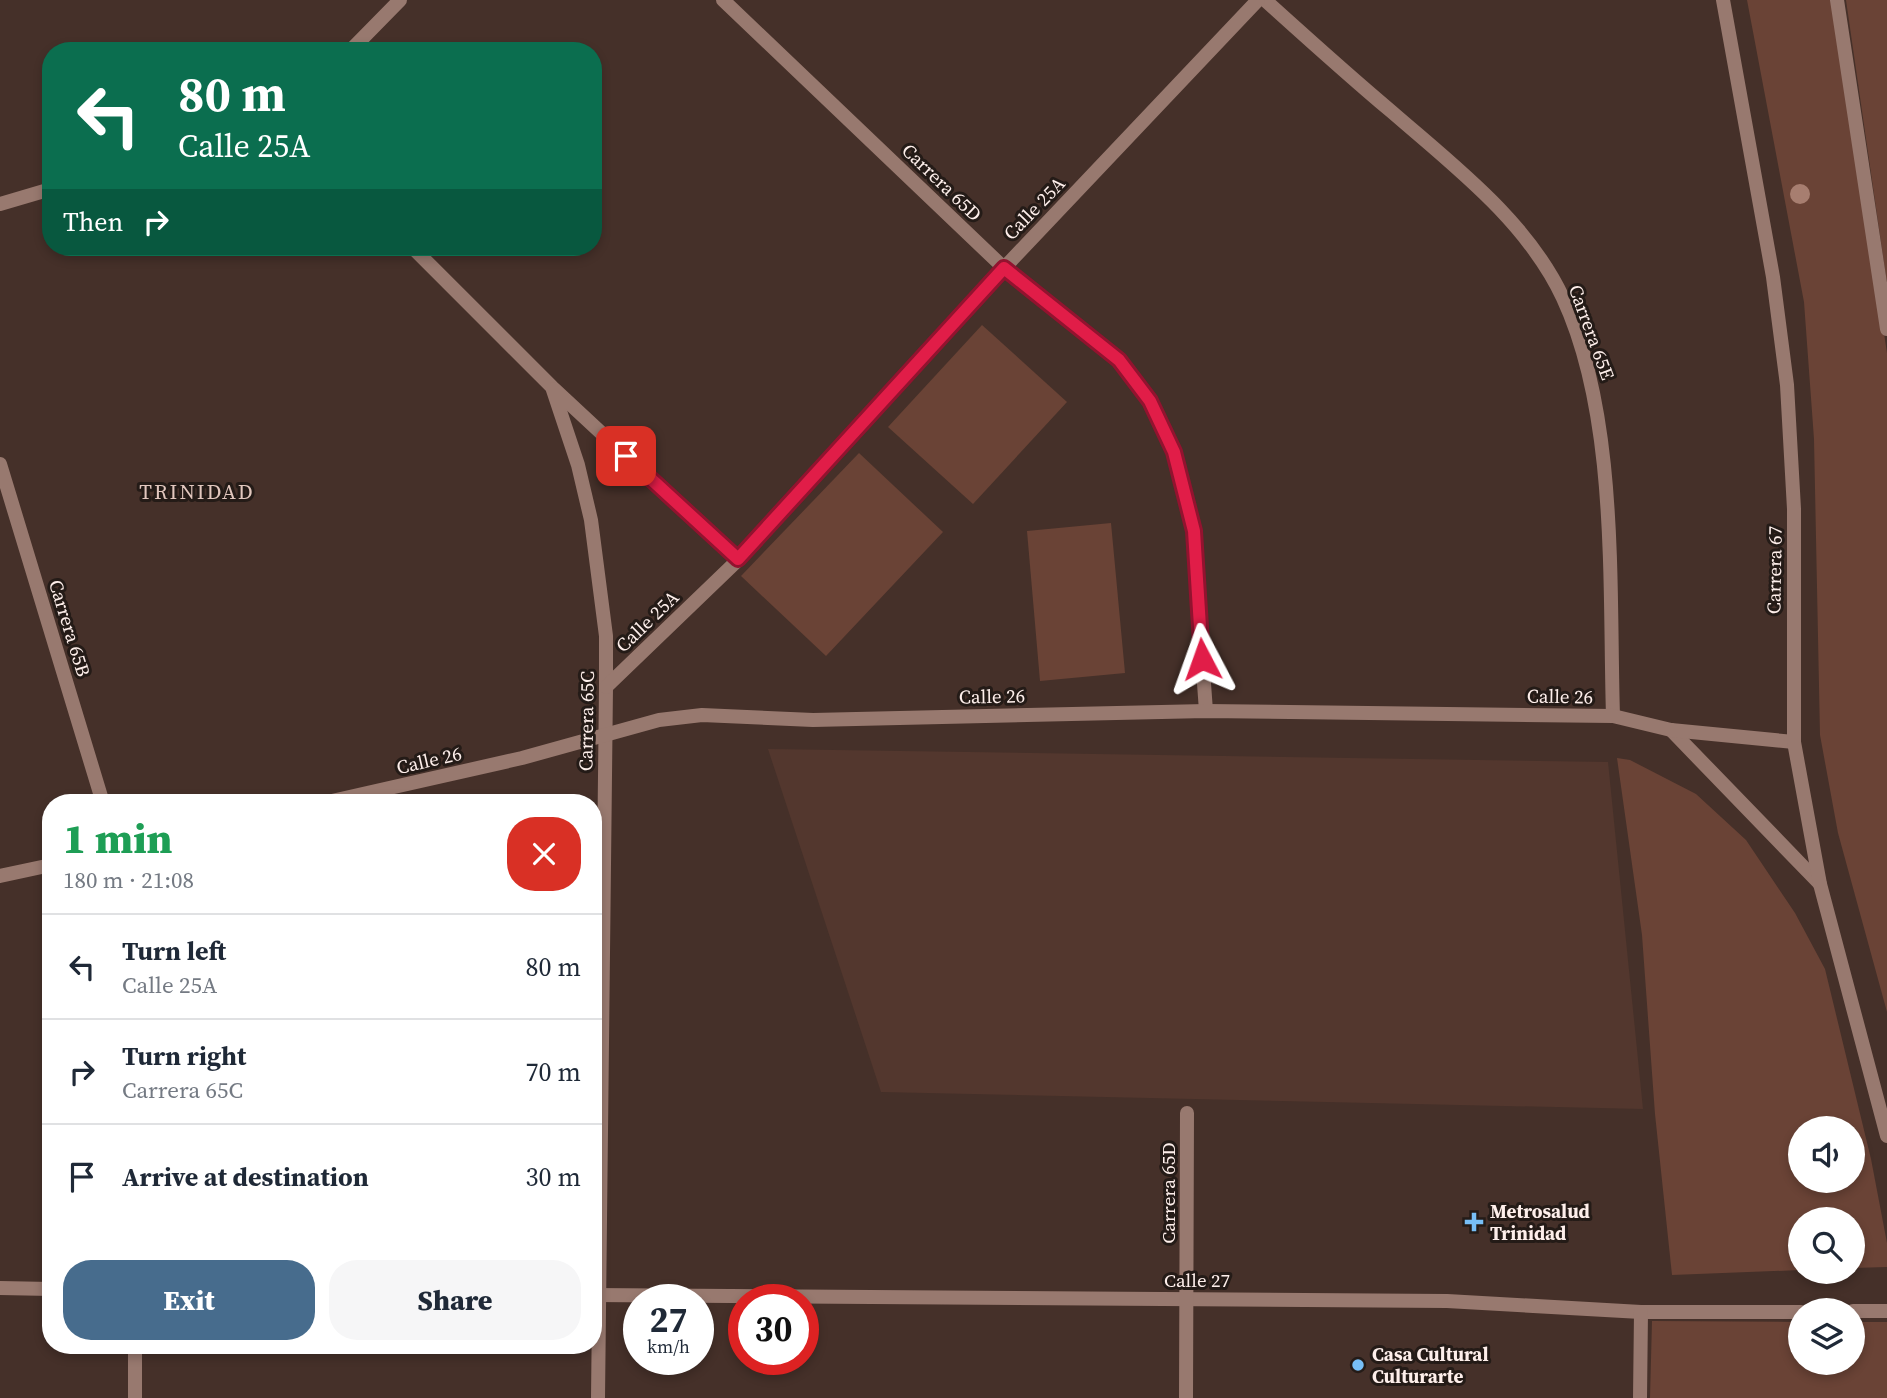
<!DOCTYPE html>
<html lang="en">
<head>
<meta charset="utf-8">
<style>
	:root { --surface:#fff; --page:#f6f6f7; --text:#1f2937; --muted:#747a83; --line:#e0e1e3; --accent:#476c8d }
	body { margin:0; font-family:"Source Serif 4",serif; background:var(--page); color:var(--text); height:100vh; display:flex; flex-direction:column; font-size:26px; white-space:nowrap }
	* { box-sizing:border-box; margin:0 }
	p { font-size:23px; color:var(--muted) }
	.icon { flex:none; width:38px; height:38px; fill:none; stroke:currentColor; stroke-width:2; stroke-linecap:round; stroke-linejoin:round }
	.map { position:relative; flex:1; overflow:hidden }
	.sheet { position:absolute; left:42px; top:794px; width:560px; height:560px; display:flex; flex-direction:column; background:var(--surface); border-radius:28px; box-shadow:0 4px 10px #0003 }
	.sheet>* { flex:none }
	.top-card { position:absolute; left:42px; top:42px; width:560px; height:214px; border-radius:28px; box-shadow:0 4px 10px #0003; background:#0b6e4f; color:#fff; overflow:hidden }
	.controls { position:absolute; left:1788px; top:1116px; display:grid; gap:14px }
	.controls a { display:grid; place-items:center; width:77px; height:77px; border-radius:50%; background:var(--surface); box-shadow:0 4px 10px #0003; font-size:35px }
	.speed { position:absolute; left:623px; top:1284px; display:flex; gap:14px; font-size:35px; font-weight:700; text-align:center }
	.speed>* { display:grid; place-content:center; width:91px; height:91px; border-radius:50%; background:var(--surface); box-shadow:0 4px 10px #0003; line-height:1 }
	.speed small { font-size:18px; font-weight:400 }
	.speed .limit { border:10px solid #d22; background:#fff; color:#111 }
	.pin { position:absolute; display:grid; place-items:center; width:60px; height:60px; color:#fff; margin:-30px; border-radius:14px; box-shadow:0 4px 10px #0006 }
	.me { position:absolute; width:77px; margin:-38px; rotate:356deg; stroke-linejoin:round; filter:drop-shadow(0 0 5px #0008) }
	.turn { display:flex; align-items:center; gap:24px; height:147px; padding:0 21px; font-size:32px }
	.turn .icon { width:91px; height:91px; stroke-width:2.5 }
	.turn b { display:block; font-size:49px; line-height:60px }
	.then { display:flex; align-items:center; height:66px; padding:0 21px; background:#0003; gap:14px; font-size:26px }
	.round { display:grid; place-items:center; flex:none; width:74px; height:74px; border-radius:28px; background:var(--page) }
	.headline { display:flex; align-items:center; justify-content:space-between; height:119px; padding:0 21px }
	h1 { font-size:42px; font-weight:800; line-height:52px; color:#1e9e55 }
	.button { display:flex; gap:14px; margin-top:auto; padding:14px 21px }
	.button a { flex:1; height:80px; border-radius:28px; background:var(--accent); color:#fff; font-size:28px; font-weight:800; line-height:80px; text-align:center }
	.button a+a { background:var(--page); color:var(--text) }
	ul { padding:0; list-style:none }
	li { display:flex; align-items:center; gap:21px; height:105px; padding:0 21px; border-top:2px solid var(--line) }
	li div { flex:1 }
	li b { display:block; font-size:26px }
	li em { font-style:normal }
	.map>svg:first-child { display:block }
	.built { fill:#53372e }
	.green { fill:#6a4336; fill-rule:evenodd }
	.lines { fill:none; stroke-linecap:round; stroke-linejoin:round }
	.service { stroke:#98796f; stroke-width:14 }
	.minor { stroke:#98796f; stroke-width:14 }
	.tertiary { stroke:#98796f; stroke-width:14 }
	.tree { fill:#a77e70 }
	.route-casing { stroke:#92132f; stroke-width:18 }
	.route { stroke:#e11d48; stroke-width:12 }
	.poi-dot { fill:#77bff7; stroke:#241b17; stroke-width:2.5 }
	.labels { text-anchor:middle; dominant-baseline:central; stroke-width:6; stroke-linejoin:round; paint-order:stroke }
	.street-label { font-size:19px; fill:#feefeb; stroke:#241b17 }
	.poi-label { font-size:19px; font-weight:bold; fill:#feefeb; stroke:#241b17; text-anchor:start }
	.neighbourhood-label { font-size:21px; letter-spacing:2px; fill:#e2c7be; stroke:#241b17 }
</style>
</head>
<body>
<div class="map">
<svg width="1887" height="1398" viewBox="0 0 1887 1398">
	<rect width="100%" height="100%" fill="#453029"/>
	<!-- built -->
	<polygon class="built" points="768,749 1608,762 1643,1109 881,1092"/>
	<!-- green -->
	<g class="green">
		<polygon points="1747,0 1833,0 1887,353 1887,1012 1838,833 1820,735 1814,439 1804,302"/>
		<polygon points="1846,0 1887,0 1887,284"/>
		<polygon points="982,325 1067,402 973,504 888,427"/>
		<polygon points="859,453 943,532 826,656 741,576"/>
		<polygon points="1111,523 1125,673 1040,681 1027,531"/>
		<path d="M1617,758L1630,760L1696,794L1746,840L1795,913L1825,969L1871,1159L1887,1243V1267L1853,1268V1220H1801V1270L1672,1275L1655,1114L1642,935ZM1801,1129H1853V1181H1801Z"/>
		<polygon points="1652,1321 1801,1322 1801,1363 1853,1363 1853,1322 1887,1322 1887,1398 1650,1398"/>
	</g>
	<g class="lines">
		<!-- service -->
		<polyline class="service" points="1837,0 1887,329"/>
		<!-- minor -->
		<g class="minor">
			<polyline points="723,0 1004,268 1119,360 1150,401 1174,451 1193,532 1206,711"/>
			<path d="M1265,0C1307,38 1349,76 1392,112C1454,166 1527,221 1563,298C1618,416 1609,586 1613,716"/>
			<polyline points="412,247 552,387 578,465 591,520 606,636 606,687 598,1398"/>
			<polyline points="554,389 738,560"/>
			<polyline points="0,464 103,803"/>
			<polyline points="606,687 738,560 1004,268 1258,0"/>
			<polyline points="1671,730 1820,884"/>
			<polyline points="323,803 522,758 659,720 702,715 813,720 1206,711 1613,716 1671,730 1794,742"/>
			<polyline points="0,876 51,865"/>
			<polyline points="0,1288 51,1289"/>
			<polyline points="593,1295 1447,1301 1641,1312 1801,1312"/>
			<polyline points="1853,1311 1887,1311"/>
			<polyline points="135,1346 135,1398"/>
			<polyline points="1186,1398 1187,1113"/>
			<polyline points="1640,1398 1641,1312"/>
		</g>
		<!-- tertiary -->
		<g class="tertiary">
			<polyline points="1723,0 1773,277 1787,385 1794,509 1794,742 1820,884 1887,1136"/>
			<polyline points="350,51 400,0"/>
			<polyline points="0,204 51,189"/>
		</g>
	</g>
	<!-- trees -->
	<circle class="tree" cx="1800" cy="194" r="10"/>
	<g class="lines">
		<defs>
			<polyline id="route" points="626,456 738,559 1004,268 1119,360 1150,401 1174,452 1194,531 1202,659"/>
		</defs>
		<!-- route casing -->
		<use href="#route" class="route-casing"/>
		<!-- route -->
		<use href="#route" class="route"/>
	</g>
	<!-- markers -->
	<g class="poi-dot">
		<path d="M1470.5 1211.5h7v7h7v7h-7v7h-7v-7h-7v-7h7z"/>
		<circle cx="1358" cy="1365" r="7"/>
	</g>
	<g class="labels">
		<!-- street labels -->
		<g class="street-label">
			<text transform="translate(942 182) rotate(44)">Carrera 65D</text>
			<text transform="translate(1034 208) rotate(-46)">Calle 25A</text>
			<text transform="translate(1592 332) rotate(70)">Carrera 65E</text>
			<text transform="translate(1774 570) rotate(-89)">Carrera 67</text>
			<text transform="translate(647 621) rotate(-44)">Calle 25A</text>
			<text transform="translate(70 628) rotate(73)">Carrera 65B</text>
			<text transform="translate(992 696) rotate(-1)">Calle 26</text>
			<text transform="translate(1560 696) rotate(1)">Calle 26</text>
			<text transform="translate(586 721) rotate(-89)">Carrera 65C</text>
			<text transform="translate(429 760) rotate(-13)">Calle 26</text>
			<text transform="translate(1168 1193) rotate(-90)">Carrera 65D</text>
			<text x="1197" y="1280">Calle 27</text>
		</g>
		<!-- poi labels -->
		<g class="poi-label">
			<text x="1490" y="1211">Metrosalud<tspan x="1490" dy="22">Trinidad</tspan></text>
			<text x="1372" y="1354">Casa Cultural<tspan x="1372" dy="22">Culturarte</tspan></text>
		</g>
		<!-- neighbourhood labels -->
		<g class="neighbourhood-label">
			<text x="197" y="491">TRINIDAD</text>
		</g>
	</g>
</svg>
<div class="controls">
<a><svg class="icon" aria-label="sound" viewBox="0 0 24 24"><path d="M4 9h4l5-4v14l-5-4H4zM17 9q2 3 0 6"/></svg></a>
<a><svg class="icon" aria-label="search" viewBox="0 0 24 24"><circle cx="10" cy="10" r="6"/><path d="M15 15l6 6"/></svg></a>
<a><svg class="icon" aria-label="layers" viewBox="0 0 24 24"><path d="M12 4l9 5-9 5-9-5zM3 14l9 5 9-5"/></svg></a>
</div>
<div class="speed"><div>27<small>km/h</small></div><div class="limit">30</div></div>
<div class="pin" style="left:626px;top:456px;background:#d93025"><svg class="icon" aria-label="arrive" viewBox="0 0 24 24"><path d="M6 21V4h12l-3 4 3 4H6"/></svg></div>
<svg class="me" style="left:1202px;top:659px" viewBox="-20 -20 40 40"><path d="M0-17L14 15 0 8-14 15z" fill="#e11d48" stroke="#fff" stroke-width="4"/></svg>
<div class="top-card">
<div class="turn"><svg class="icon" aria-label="left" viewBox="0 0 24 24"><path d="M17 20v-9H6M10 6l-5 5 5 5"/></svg><div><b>80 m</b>Calle 25A</div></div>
<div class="then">Then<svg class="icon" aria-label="right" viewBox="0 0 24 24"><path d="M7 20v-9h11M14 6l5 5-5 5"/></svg></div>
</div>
<section class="sheet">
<div class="headline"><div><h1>1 min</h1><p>180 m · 21:08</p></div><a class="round" style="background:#d93025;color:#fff"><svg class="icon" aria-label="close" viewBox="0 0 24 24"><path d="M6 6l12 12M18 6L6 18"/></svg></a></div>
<ul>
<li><svg class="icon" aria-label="left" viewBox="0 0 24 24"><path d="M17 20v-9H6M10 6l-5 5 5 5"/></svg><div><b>Turn left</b><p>Calle 25A</p></div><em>80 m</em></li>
<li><svg class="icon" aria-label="right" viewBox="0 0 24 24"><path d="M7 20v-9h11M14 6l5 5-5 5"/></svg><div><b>Turn right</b><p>Carrera 65C</p></div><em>70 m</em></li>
<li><svg class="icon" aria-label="arrive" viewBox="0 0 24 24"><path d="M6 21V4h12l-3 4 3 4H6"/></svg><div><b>Arrive at destination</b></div><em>30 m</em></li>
</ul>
<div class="button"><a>Exit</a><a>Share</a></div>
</section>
</div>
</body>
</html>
